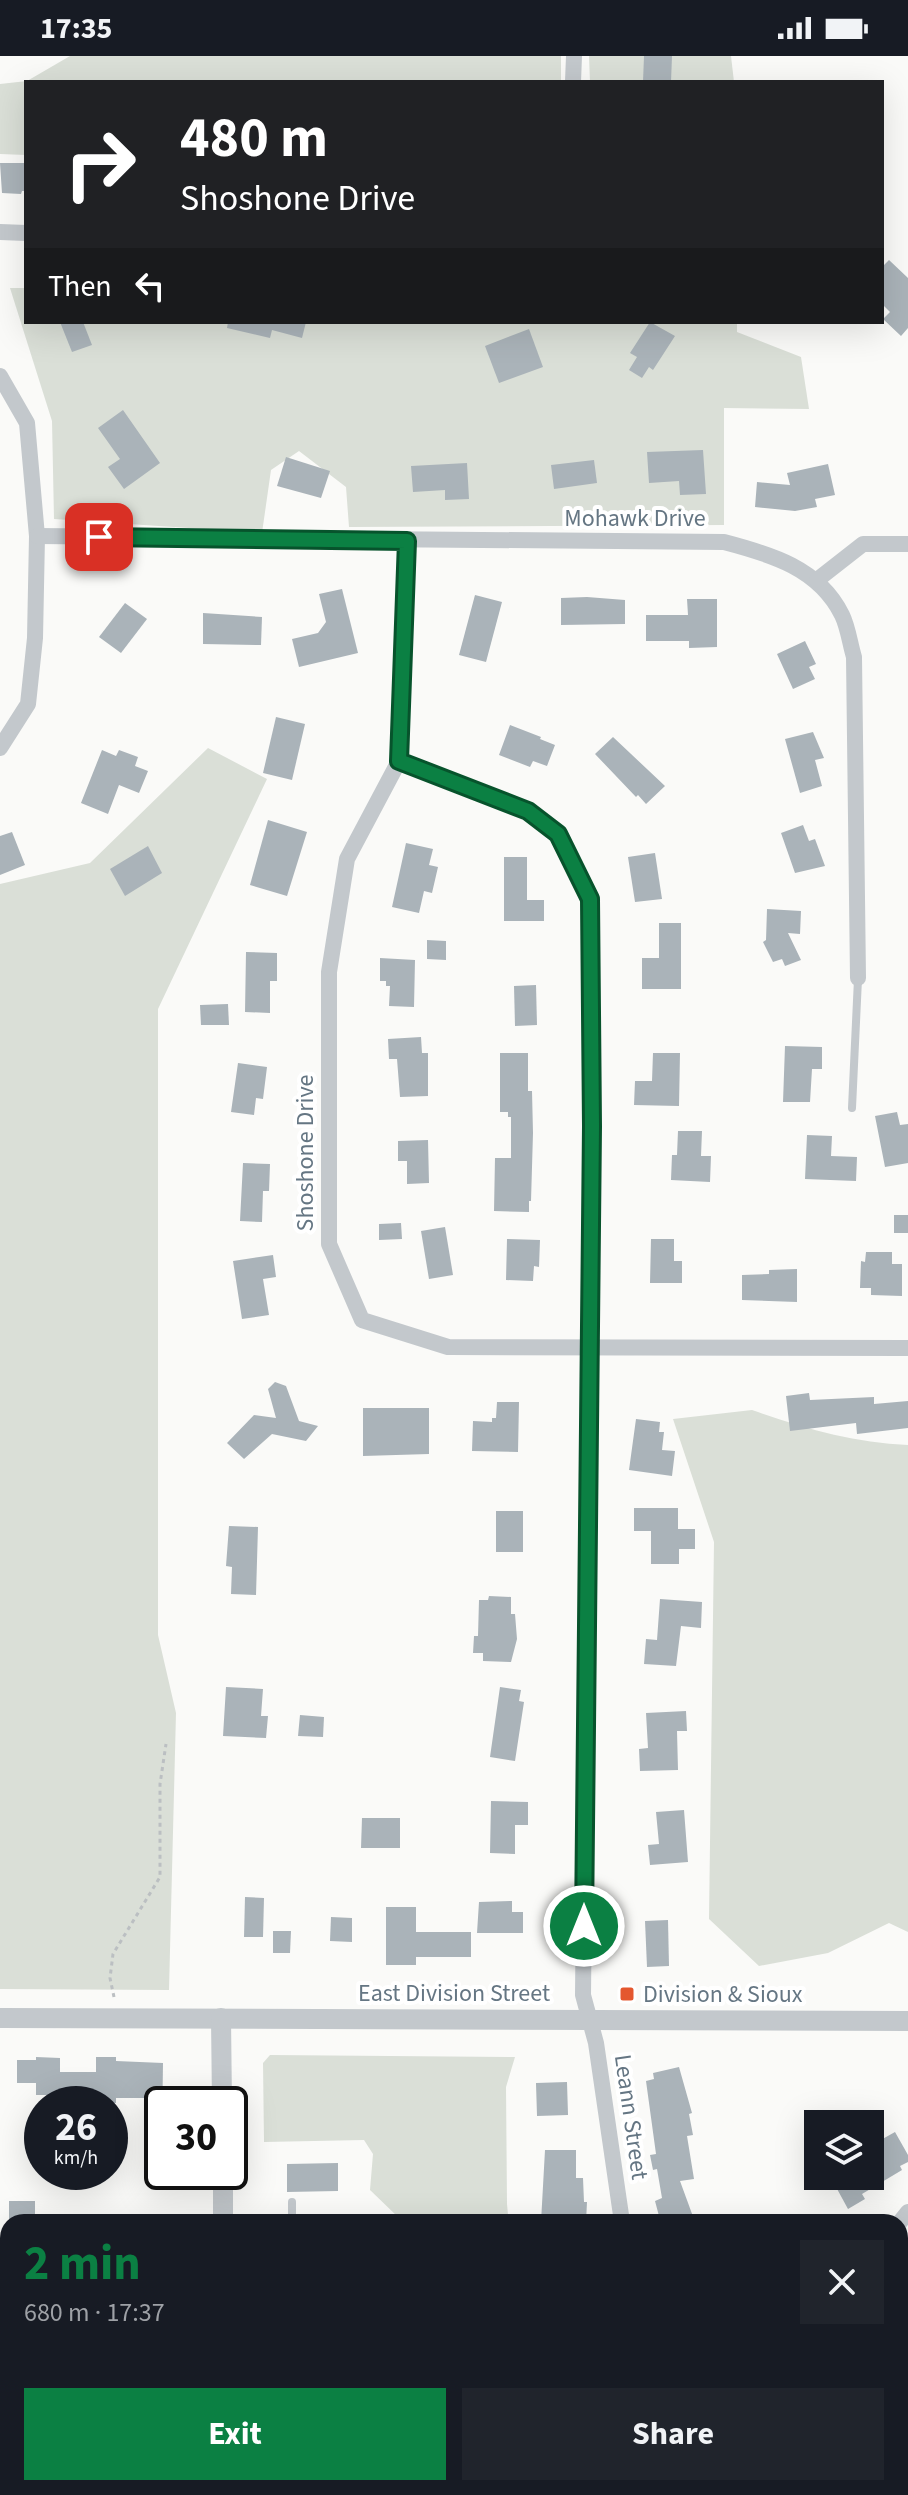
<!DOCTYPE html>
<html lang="en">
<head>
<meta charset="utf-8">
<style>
	:root { --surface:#171b24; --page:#20242c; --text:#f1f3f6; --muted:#9ea1a6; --accent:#0b8043 }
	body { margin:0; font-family:"Source Sans 3",sans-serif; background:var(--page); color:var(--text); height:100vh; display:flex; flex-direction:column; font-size:30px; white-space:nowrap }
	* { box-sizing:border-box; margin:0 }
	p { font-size:26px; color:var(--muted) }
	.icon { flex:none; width:44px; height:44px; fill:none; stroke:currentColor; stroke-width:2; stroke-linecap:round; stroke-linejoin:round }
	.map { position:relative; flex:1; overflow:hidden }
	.side { position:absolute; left:0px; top:2158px; width:908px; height:282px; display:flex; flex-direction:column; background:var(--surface); border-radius:24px 24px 0 0; box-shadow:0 8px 32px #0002 }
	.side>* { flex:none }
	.hud { position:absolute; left:24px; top:24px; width:860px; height:244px; border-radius:0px; box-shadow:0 8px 32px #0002; background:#202124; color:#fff; overflow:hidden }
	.controls { position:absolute; left:804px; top:2054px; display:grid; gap:16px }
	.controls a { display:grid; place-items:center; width:80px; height:80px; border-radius:0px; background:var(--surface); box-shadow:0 8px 32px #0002; font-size:40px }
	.speed { position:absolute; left:24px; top:2030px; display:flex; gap:16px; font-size:40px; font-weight:700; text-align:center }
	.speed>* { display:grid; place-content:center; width:104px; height:104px; border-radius:50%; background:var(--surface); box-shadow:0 8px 32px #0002; line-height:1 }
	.speed small { font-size:20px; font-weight:400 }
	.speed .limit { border:4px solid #111; border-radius:12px; background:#fff; color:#111 }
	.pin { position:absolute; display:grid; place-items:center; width:68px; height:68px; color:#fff; margin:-34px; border-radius:16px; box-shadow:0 4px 12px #0006 }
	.me { position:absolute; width:88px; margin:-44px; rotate:0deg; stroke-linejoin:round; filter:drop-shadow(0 0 6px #0008) }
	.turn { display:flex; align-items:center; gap:28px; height:168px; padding:0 24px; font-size:36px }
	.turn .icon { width:104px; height:104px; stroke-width:2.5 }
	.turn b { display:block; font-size:56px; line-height:68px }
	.then { display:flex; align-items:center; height:76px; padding:0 24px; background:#0003; gap:16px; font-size:30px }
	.round { display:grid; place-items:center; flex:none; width:84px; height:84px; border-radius:0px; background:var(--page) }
	.head { display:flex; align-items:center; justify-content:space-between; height:136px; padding:0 24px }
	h1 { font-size:48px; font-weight:700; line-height:60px; color:var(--accent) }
	.primary-button { display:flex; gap:16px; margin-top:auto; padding:16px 24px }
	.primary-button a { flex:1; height:92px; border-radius:0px; background:var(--accent); color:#fff; font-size:32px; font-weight:700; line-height:92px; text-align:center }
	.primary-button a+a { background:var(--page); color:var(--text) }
	.status { display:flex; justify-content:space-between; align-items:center; height:56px; padding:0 40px; background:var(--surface); direction:ltr }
	.status svg { height:22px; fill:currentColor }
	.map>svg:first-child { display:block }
	.green { fill:#dadfd7 }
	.building { fill:#aab3b9 }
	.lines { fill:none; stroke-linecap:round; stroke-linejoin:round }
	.path { stroke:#bbbfc2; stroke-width:3; stroke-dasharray:4 4; stroke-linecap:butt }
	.service { stroke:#c3c8cc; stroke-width:8 }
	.minor { stroke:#c3c8cc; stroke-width:16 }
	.tertiary { stroke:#c3c8cc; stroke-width:20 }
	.route-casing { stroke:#07532c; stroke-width:20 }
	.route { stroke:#0b8043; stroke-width:14 }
	.poi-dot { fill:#e4572e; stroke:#fff; stroke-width:3 }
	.labels { text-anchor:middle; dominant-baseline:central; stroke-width:8; stroke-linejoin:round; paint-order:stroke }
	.street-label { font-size:24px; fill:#657683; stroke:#fff }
	.poi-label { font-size:24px; fill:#657683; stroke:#fff; text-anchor:start }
</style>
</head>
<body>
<div class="status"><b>17:35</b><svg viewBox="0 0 49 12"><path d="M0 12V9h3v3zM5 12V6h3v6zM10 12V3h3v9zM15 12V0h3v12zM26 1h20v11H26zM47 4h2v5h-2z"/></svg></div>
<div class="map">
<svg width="908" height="2439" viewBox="0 0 908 2439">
	<rect width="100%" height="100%" fill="#fafaf8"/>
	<!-- green -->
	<g class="green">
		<polygon points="70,0 561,0 561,26 26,26 26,99 0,98 0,28 27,25"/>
		<polygon points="589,0 731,0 734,26 590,26"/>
		<polygon points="10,232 26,232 26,266 737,266 737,276 801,301 809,353 724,352 724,469 349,471 346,431 299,395 271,414 262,477 54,463 52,365"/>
		<polygon points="208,692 267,723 158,953 158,1579 176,1657 169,1934 0,1933 0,828 90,807"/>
		<path d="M752,1354C803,1372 854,1387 908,1389V1876L889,1867L828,1897L759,1910L709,1863L714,1486L673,1363Z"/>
		<polygon points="270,1999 515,2001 506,2031 507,2148 508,2159 514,2166 422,2166 398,2161 370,2134 373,2098 364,2084 264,2086 263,2007"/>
		<polygon points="908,2312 908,2439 868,2439 867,2432 900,2432 900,2316"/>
	</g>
	<!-- building -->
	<g class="building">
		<polygon points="644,0 672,0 671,26 643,26"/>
		<polygon points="0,107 26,107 26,135 22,135 21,138 2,137"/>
		<polygon points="889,204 908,222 908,272 901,280 883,263 890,256 882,248 882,211"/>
		<polygon points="60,266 83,266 92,289 72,296"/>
		<polygon points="228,266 306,266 302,282 272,274 270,282 227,272"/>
		<polygon points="650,266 675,280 653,314 649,311 642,322 629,314 637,301 630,297"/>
		<polygon points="529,273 543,311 499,327 485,290"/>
		<polygon points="123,354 160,407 124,433 108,411 120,403 98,372"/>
		<polygon points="703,394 706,438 680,439 679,425 649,427 647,396"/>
		<polygon points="286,401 330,415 321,442 277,430"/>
		<polygon points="594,404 597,427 554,433 551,409"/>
		<polygon points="467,407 469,443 445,444 445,434 413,436 411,410"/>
		<polygon points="828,408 835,439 815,443 817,451 795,455 755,451 757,426 790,429 787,417"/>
		<polygon points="342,533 358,597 299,611 292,583 318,577 326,566 319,538"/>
		<polygon points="475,539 502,546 486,606 459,599"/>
		<polygon points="587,541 625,544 625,568 561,569 561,542"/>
		<polygon points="687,543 717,543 717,591 689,592 689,585 646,585 646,559 688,559"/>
		<polygon points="125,547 147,563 121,597 99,581"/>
		<polygon points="203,557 262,561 261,589 203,588"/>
		<polygon points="805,585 816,608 809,611 815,623 793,633 777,598"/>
		<polygon points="276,661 305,668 292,724 263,717"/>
		<polygon points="510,669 541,681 540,683 555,689 547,710 533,705 530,711 499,699"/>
		<polygon points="813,676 824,702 815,704 822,730 800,737 785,683"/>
		<polygon points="613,681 665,730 646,748 638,739 636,741 595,698"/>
		<polygon points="102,694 116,700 119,694 138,701 135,710 148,715 139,737 119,729 108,758 81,747"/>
		<polygon points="268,764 307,776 287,840 250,829"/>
		<polygon points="803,769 809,785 815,783 825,810 795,817 781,777"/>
		<polygon points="12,776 25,809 0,819 0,780"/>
		<polygon points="406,787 433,793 429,809 438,811 432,837 424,835 419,857 392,851"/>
		<polygon points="148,790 162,817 125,840 110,813"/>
		<polygon points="655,797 662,843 635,846 628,801"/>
		<polygon points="504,801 527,801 527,844 544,844 544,865 504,865"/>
		<polygon points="767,853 801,855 800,878 788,877 801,904 785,910 782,903 773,906 763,886 766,884"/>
		<polygon points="659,867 681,867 681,933 642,933 642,902 659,902"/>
		<polygon points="427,884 446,885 446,904 427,903"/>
		<polygon points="246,896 277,897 277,925 270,925 270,957 245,956"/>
		<polygon points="380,902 415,904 414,951 389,950 390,930 386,930 386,925 380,925"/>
		<polygon points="536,929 537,969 515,970 514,930"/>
		<polygon points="228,948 229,969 201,969 200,949"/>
		<polygon points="421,981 422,997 428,997 428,1040 400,1041 397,1003 389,1003 388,983"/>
		<polygon points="785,990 822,991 822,1013 812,1013 810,1046 783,1046"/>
		<polygon points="500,997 528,997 528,1035 532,1035 533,1077 531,1145 529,1145 529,1156 494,1155 495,1102 511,1102 511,1061 508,1061 508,1056 500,1056"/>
		<polygon points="653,997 680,997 679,1050 634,1049 635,1025 652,1025"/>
		<polygon points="238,1007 267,1011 263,1043 256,1042 254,1059 231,1056"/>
		<polygon points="897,1056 900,1069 908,1068 908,1107 885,1111 875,1060"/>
		<polygon points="678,1075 702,1075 701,1100 711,1100 710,1126 671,1124 672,1099 677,1099"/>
		<polygon points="807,1079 832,1080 831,1100 857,1101 856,1125 805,1123"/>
		<polygon points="428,1084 429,1127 407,1128 407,1105 398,1105 398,1085"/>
		<polygon points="243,1107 270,1108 269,1135 263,1135 262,1166 240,1165"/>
		<rect x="894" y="1159" width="14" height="18"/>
		<polygon points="401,1167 402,1183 379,1184 379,1168"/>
		<polygon points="445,1171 453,1219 429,1223 421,1175"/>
		<polygon points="507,1183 540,1184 539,1211 534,1210 533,1225 506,1224"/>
		<polygon points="651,1183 674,1183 674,1205 682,1205 682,1227 650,1227"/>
		<polygon points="866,1196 892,1196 892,1208 902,1208 902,1240 871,1239 871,1232 860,1232 861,1205 865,1206"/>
		<polygon points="273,1199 276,1221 263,1223 269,1259 242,1263 233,1205"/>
		<polygon points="797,1213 797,1246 742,1244 742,1219 769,1218 769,1214"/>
		<polygon points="275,1326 286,1330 299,1365 318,1370 306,1385 272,1378 244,1403 227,1387 254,1359 276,1362 268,1333"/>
		<polygon points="809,1337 810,1344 874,1341 874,1348 908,1345 908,1372 857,1378 856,1367 790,1375 786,1340"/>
		<polygon points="497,1346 519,1346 518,1396 472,1395 473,1365 492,1366 492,1362 496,1362"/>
		<polygon points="363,1352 429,1352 429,1398 363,1400"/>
		<polygon points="636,1363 660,1366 659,1376 664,1376 662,1394 675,1395 672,1420 629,1414"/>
		<polygon points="634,1452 678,1452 678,1473 695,1473 695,1493 679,1493 679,1508 651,1508 651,1475 634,1475"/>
		<rect x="496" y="1455" width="27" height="41"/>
		<polygon points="229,1470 258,1471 256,1539 231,1538 232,1511 226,1510"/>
		<polygon points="489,1540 511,1541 511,1558 515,1558 517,1583 511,1606 483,1605 483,1597 473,1597 474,1580 478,1580 479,1544 488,1544"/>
		<polygon points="660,1543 702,1546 701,1572 681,1570 676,1610 644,1608 646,1583 657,1584"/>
		<polygon points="226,1631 263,1633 261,1660 268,1660 266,1682 223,1680"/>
		<polygon points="500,1631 521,1634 519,1645 524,1646 515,1705 490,1701"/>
		<polygon points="686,1655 687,1675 677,1675 678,1714 640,1715 639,1693 648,1692 646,1657"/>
		<polygon points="300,1659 324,1661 323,1681 298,1680"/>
		<polygon points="491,1745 528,1746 528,1769 515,1769 515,1798 490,1797"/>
		<polygon points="684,1754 688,1806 650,1809 648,1789 659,1788 656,1756"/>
		<polygon points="362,1762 400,1762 400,1792 361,1792"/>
		<polygon points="245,1841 264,1842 263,1881 244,1881"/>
		<polygon points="512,1845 512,1856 523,1856 523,1877 477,1877 479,1846"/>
		<polygon points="386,1851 416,1851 416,1876 471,1876 471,1901 416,1901 416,1909 386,1909"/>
		<polygon points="331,1861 352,1862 352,1886 330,1885"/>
		<polygon points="668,1864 669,1910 647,1911 645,1865"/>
		<polygon points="273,1875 291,1875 290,1897 273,1897"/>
		<polygon points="36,2001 60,2002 60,2016 96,2016 96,2001 116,2001 116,2005 163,2007 162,2074 148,2074 148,2042 116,2042 116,2047 80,2047 80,2039 36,2039 36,2027 17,2027 17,2004 36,2004"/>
		<polygon points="679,2011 692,2057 689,2058 693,2079 687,2080 694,2123 680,2125 695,2166 664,2166 661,2159 659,2160 655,2145 662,2142 657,2113 653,2114 650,2099 656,2098 646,2025 654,2023 653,2017"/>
		<polygon points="567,2026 568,2059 537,2060 536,2027"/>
		<polygon points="895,2076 908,2099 908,2106 900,2110 902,2114 862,2138 865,2143 848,2153 830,2120 870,2120 870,2090"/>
		<polygon points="545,2094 576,2094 576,2122 583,2122 584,2146 587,2146 586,2166 541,2166"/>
		<polygon points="338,2107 338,2135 287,2136 287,2108"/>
		<rect x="9" y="2145" width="26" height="21"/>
	</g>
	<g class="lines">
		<!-- path -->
		<polyline class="path" points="114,1941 110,1922 113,1898 160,1821 160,1728 166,1688"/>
		<!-- service -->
		<g class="service">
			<polyline points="852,1052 858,923"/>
			<polyline points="292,2146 292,2166"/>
		</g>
		<!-- minor -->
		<g class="minor">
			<polyline points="573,26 574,0"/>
			<polyline points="0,176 26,177"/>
			<polyline points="0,320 27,367 37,480 35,582 28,648 0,692"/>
			<path d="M37,480L724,486C770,498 819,512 842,559C848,571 850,588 854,601L858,922"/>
			<polyline points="407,485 399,705 347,803 329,916 329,1188 362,1264 448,1291 908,1292"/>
			<polyline points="817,524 863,488 908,488"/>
			<polyline points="399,705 528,755 558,778 590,843 592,1070 583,1939 596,1987 622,2166"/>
			<polyline points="900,2166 908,2156"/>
			<polyline points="0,2223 8,2223"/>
			<polyline points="634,2439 634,2432"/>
		</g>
		<!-- tertiary -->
		<g class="tertiary">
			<polyline points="0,1962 908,1965"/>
			<polyline points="221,1962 222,2048"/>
			<polyline points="223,2116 223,2166"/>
			<polyline points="224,2439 224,2432"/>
		</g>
	</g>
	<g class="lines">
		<defs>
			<polyline id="route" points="99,481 407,485 399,705 528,755 558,778 590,843 592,1070 584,1870"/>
		</defs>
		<!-- route casing -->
		<use href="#route" class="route-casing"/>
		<!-- route -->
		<use href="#route" class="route"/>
	</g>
	<!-- markers -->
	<rect class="poi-dot" x="619" y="1930" width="16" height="16" rx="4"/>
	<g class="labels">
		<!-- street labels -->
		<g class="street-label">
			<text x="635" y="462">Mohawk Drive</text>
			<text transform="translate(305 1097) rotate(-90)">Shoshone Drive</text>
			<text x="454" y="1937">East Division Street</text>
			<text transform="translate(631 2061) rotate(82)">Leann Street</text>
		</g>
		<!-- poi labels -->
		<g class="poi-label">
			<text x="643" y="1938">Division &amp; Sioux</text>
		</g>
	</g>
</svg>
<div class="controls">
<a><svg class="icon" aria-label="layers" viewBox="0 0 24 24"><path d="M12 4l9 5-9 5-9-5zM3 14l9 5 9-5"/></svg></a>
</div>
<div class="speed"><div>26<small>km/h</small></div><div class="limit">30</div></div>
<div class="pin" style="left:99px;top:481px;background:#d93025"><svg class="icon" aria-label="arrive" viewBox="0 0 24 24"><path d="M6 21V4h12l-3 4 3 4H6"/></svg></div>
<svg class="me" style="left:584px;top:1870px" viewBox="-20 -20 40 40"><circle r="17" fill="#0b8043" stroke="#fff" stroke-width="3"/><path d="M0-11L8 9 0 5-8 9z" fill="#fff"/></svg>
<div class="hud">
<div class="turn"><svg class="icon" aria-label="right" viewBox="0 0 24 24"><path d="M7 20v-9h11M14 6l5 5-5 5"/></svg><div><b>480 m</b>Shoshone Drive</div></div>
<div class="then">Then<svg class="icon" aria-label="left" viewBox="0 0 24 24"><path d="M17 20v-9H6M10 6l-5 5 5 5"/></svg></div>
</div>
<section class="side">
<div class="head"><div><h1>2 min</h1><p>680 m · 17:37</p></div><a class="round"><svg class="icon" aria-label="close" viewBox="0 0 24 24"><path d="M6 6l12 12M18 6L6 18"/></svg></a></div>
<div class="primary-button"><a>Exit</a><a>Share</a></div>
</section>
</div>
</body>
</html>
